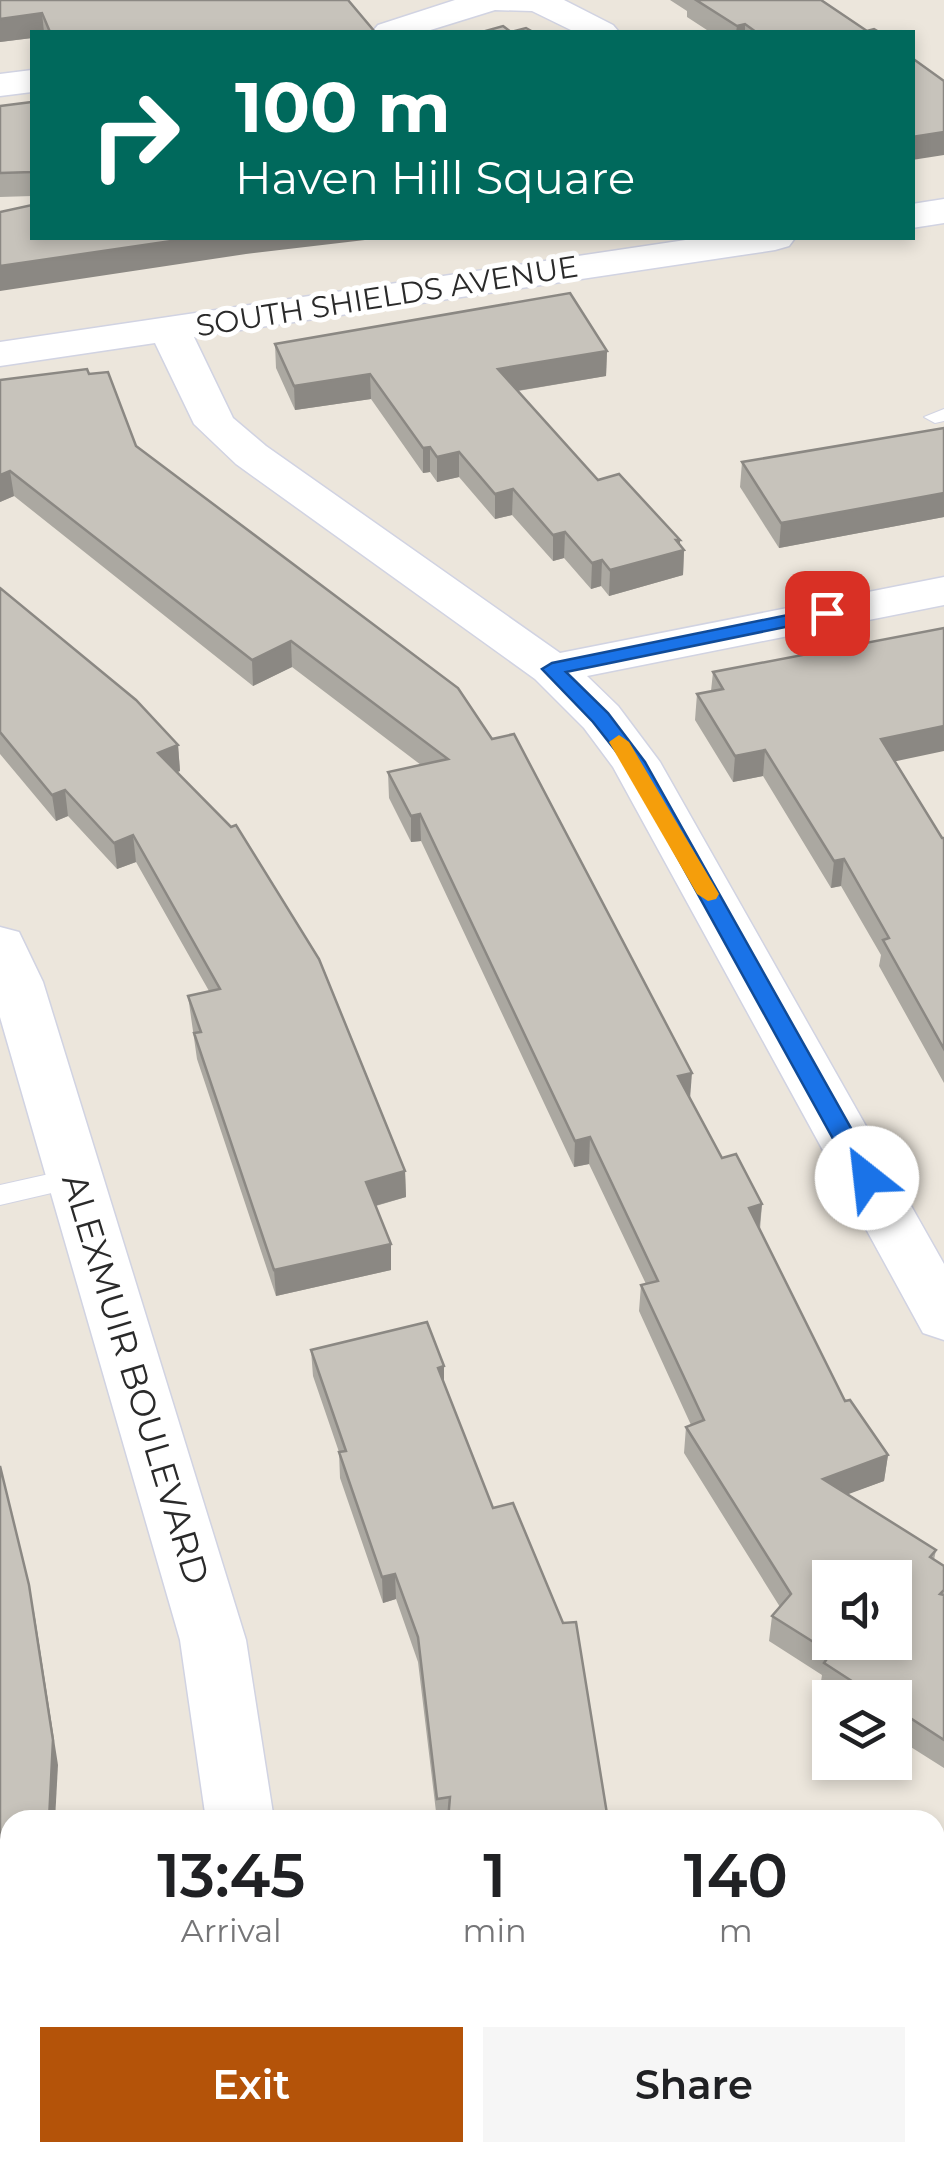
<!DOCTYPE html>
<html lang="en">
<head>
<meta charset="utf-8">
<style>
	:root { --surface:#fff; --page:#f6f6f6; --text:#202124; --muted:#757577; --accent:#b45309 }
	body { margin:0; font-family:Montserrat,sans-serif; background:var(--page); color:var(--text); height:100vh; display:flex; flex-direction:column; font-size:38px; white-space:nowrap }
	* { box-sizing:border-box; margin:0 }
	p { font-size:32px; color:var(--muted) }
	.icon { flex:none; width:55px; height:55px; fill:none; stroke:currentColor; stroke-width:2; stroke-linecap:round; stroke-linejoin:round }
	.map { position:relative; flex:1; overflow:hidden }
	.sheet { position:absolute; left:0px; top:1810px; width:945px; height:352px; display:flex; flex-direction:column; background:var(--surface); border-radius:30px 30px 0 0; box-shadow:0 5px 15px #0003 }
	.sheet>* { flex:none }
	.top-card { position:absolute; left:30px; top:30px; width:885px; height:210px; border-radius:0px; box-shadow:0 5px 15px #0003; background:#00695c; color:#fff; overflow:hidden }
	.controls { position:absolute; left:812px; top:1560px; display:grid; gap:20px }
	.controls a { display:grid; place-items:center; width:100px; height:100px; border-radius:0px; background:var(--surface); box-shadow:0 5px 15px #0003; font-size:50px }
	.pin { position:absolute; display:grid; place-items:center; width:85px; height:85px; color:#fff; margin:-42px; border-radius:20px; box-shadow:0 5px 15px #0006 }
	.me { position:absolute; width:110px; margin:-55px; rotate:331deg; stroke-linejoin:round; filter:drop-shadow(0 0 8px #0008) }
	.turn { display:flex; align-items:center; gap:35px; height:210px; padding:0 40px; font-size:45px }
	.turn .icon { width:130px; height:130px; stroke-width:2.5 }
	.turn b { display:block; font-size:70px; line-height:85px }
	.eta { display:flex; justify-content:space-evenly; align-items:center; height:170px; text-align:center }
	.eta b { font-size:60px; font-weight:600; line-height:70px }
	.primary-button { display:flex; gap:20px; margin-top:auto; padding:20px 40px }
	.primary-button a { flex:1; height:115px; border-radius:0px; background:var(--accent); color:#fff; font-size:40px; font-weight:600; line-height:115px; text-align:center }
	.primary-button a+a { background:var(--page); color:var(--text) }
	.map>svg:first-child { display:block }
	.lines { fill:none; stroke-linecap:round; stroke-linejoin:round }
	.lane-casing { stroke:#d1d3e2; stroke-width:2 }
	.street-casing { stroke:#d1d3e2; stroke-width:3 }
	.secondary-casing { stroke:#d1d3e2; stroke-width:3 }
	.lane { fill:#fff; fill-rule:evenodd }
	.street { fill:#fff; fill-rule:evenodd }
	.secondary { fill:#fff; fill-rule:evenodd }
	.wall { fill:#aba8a1 }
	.shaded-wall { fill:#8b8883 }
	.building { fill:#c7c3bb; stroke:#8b8883; stroke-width:2.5; fill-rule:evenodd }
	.route { fill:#1a73e8; stroke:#114b97; stroke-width:2.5 }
	.slow { fill:#f59e0b }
	.labels { text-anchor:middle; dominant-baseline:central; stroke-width:10; stroke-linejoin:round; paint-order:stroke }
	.far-street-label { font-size:30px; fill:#2a2a2a; stroke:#fff }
	.street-label { font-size:35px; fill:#2a2a2a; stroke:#fff }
</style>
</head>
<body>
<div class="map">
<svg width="944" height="2162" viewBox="0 0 944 2162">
	<rect width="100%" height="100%" fill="#ece6dc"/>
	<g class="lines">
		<defs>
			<g id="lane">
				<polygon points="944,409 944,421 935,423 924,417"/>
				<polygon points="76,1168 86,1171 90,1178 86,1185 0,1205 0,1185"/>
			</g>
			<g id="street">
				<polygon points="455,0 564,0 613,25 619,32 575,32 532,11 495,10 424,32 372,32 378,25"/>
				<polygon points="32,70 32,92 0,96 0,74"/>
				<polygon points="944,199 944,223 912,228 912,204"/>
				<polygon points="699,238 795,238 789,246 775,250 194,337 233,418 266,446 560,653 944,577 944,605 587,676 618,706 660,762 944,1264 944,1340 923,1333 613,767 584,728 535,679 236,464 194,424 155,343 0,366 0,342"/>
			</g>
			<g id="secondary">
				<polygon points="0,927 19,932 43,982 246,1640 274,1820 206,1820 180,1640 0,1017"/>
				<polygon points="153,2152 228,2152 226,2162 150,2162"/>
			</g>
		</defs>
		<!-- lane casing -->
		<use href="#lane" class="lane-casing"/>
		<!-- street casing -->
		<use href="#street" class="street-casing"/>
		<!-- secondary casing -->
		<use href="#secondary" class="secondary-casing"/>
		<!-- lane -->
		<use href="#lane" class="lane"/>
		<!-- street -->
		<use href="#street" class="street"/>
		<!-- secondary -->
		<use href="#secondary" class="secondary"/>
	</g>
	<!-- wall -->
	<g class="wall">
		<polygon points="0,0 375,32 32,32 32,38 0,42"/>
		<polygon points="670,0 821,0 867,31 879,32 710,32 687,17 687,11"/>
		<polygon points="32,102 32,196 0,197 0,106"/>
		<polygon points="275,344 607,351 606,376 518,391 598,480 680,540 680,545 684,550 683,575 609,596 601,586 591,589 564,558 553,561 512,515 495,519 459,477 437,482 430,472 423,473 371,399 295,410 276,368"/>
		<polygon points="89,374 136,446 458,688 722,1158 762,1204 760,1230 845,1401 888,1455 884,1481 847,1494 936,1550 934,1560 944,1566 944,1768 895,1737 895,1698 835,1698 820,1688 822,1675 769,1641 772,1616 780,1607 684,1453 686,1427 691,1425 639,1311 641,1285 646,1284 589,1164 574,1167 421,841 411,842 389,798 388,772 421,765 292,667 253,686 14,496 0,502 0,380"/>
		<polygon points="944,428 944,517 779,548 740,487 742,462"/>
		<polygon points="0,588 178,745 180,771 177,772 405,1171 406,1197 376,1206 391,1270 276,1296 197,1059 188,996 209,991 136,862 117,869 68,816 56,821 0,754"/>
		<polygon points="713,672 895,762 942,838 944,838 944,1083 879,966 881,955 841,886 831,888 763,776 733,782 695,720 697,694 711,691"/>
		<polygon points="311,1350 444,1366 444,1383 608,1820 437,1820 418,1662 396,1599 383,1603 340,1478 339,1452 313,1376"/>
		<polygon points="381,2152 567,2152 566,2161"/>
		<polygon points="711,2152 935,2152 944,2162 715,2162"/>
	</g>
	<!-- shaded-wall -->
	<g class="shaded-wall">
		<polygon points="42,13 44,32 32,32 32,38 0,42 0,19"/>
		<polygon points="745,24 745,32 736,32 737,26"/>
		<polygon points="944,132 944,155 912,160 912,137"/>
		<polygon points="192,238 382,238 246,254 0,291 0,266"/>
		<polygon points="607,351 606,376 498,394 498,369"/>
		<polygon points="370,374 371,399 295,410 294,386"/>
		<polygon points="430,447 430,472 423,473 423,448"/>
		<polygon points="459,452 459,477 437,482 437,457"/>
		<polygon points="10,471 14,496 0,502 0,475"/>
		<polygon points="513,489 512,515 495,519 495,494"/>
		<polygon points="944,493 944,517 779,548 781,523"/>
		<polygon points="565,532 564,558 553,561 553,535"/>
		<polygon points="676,540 680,540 680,551 684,550 683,575 609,596 610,570"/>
		<polygon points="602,560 601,586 591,589 592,563"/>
		<polygon points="291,641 292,667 253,686 252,660"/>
		<polygon points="944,726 944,751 878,765 881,739"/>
		<polygon points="178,745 180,771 160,779 158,753"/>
		<polygon points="765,750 763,776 733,782 735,756"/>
		<polygon points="65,790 68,816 56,821 52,795"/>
		<polygon points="420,814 421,841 411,842 411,816"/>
		<polygon points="133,835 136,862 117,869 114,843"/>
		<polygon points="844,859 841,886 831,888 834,861"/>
		<polygon points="692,1073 690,1099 678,1076"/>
		<polygon points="590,1137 589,1164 574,1167 575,1141"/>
		<polygon points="405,1171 406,1197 367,1208 366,1182"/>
		<polygon points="762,1204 759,1231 749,1208"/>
		<polygon points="391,1244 391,1270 276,1296 274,1270"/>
		<polygon points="444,1366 444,1392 438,1368"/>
		<polygon points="888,1455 884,1481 819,1505 823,1479"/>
		<polygon points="395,1574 396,1599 383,1603 382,1577"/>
		<polygon points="34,1611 58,1765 55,1820 49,1820"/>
		<polygon points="9,1904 10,1945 0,1981 0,1938"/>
		<polygon points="10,2027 10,2071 3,2095 0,2081 0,2064"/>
	</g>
	<!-- building -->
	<g class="building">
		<polygon points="0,0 348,0 375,32 50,32 42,13 0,19"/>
		<polygon points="696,0 821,0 867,31 874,29 879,32 756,32 745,24 737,26"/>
		<polygon points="503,26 511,32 526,28 533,32 482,32"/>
		<polygon points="912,58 944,81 944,132 912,137"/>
		<polygon points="32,102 32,172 0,173 0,106"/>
		<polygon points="32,205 32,238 192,238 0,266 0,212"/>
		<polygon points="570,293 607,351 498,369 598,480 619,474 680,540 676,540 684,550 610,570 602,560 592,563 565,532 553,535 513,489 495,494 459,452 437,457 430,447 423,448 370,374 294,386 275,344"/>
		<path d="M87,369L89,374L108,372L136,446L458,688L492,739L514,734L692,1073L678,1076L722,1158L736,1154L762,1204L749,1208L845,1401L850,1400L888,1455L823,1479L936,1550L930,1557L944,1566V1590L940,1594L944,1595V1740L895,1708V1698H878L824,1663L831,1653L772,1616L791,1594L686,1427L704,1420L641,1285L658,1281L590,1137L575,1141L420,814L411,816L388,772L448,759L291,641L252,660L10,471L0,475V380ZM830,1578H895V1642H830Z"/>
		<polygon points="944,428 944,493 781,523 742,462"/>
		<polygon points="0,588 136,700 178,745 158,753 231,827 236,825 319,959 405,1171 366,1182 391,1244 274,1270 194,1033 201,1032 188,996 220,989 133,835 114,843 65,790 52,795 0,732"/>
		<polygon points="944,628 944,726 881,739 942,838 944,838 944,1049 883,940 889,938 844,859 834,861 765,750 735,756 697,694 723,689 713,672"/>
		<polygon points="427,1322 444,1366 438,1368 493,1508 513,1503 563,1623 576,1622 608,1820 448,1820 450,1797 437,1799 418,1637 395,1574 382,1577 339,1452 346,1451 311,1350"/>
		<polygon points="0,1466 29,1585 53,1740 49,1820 10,1820 10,1904 0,1938"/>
		<polygon points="0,1988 10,1989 10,2027 0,2064"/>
		<polygon points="944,2056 944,2162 726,2162 722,2152 935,2152 935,2058"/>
		<polygon points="381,2152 552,2152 550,2162 379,2162"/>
	</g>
	<!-- route -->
	<polygon class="route" points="827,607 837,613 834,617 566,672 608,713 645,762 879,1178 867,1187 858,1184 626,764 593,722 542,669 552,663"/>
	<!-- slow -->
	<polygon class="slow" points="619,735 629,742 719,894 716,899 708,901 697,894 609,742"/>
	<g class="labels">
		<!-- far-street labels -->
		<g class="far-street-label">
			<text transform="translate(387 296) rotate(-9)">SOUTH SHIELDS AVENUE</text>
		</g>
		<!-- street labels -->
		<g class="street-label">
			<text transform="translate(136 1379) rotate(73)">ALEXMUIR BOULEVARD</text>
		</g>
	</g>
</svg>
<div class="controls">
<a><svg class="icon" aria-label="sound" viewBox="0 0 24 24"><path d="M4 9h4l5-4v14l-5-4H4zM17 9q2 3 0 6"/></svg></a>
<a><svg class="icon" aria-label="layers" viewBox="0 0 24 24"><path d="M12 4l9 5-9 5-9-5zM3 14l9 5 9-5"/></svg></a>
</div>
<div class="pin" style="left:827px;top:613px;background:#d93025"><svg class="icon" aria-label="arrive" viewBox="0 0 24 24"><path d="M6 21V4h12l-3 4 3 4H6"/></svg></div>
<svg class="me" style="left:867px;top:1178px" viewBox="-20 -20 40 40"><circle r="19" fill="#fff"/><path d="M0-13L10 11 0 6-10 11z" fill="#1a73e8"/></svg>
<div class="top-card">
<div class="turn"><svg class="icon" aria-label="right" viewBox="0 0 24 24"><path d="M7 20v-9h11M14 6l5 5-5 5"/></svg><div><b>100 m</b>Haven Hill Square</div></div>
</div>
<section class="sheet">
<div class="eta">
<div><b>13:45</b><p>Arrival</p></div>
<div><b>1</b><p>min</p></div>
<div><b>140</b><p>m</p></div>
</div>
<div class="primary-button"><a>Exit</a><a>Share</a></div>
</section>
</div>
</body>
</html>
